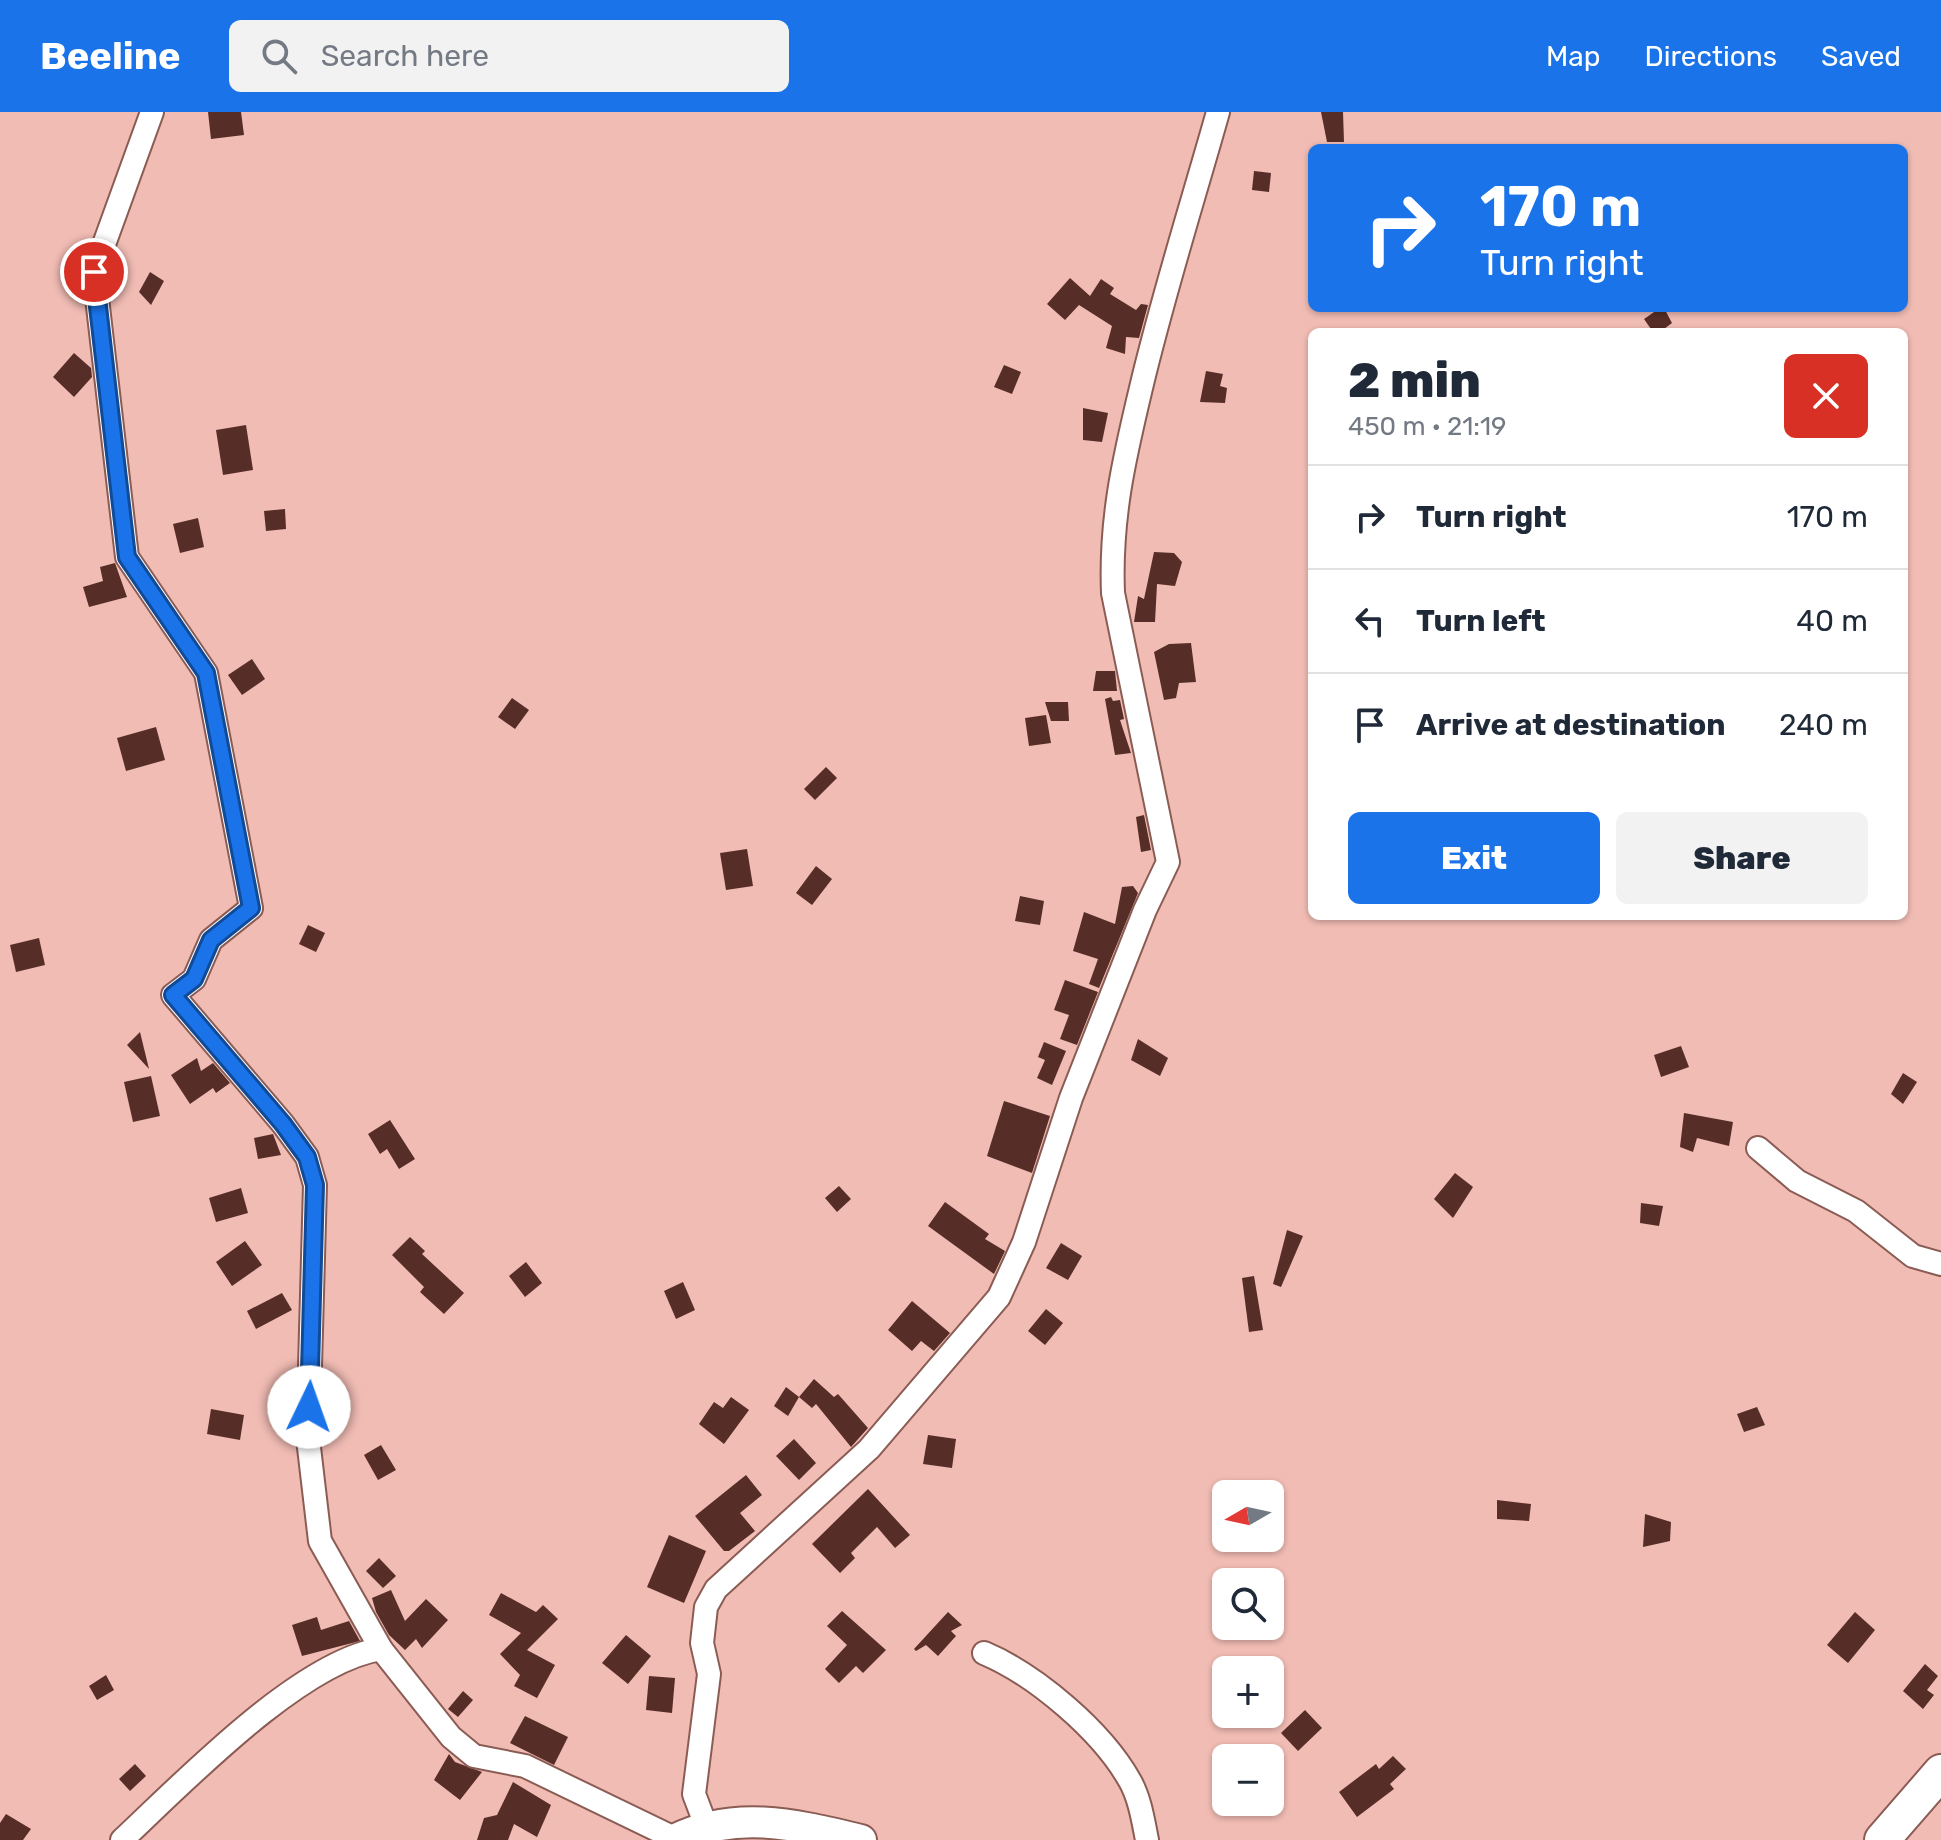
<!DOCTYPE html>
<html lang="en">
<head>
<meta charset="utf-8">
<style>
	:root { --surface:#fff; --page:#f2f2f3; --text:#1f2937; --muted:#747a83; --line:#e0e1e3; --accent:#1a73e8 }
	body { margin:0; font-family:Rubik,sans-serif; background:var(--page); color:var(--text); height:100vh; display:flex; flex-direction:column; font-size:30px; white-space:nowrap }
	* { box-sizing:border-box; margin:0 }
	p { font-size:26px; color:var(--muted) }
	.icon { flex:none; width:44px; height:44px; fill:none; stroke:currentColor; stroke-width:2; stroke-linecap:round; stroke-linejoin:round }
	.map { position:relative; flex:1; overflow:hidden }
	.panel { position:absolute; left:1308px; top:216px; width:600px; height:592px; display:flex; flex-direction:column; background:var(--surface); border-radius:12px; box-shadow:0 2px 6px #0004 }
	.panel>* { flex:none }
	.guide { position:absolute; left:1308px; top:32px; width:600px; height:168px; border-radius:12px; box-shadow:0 2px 6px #0004; background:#1a73e8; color:#fff; overflow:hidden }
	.needle { width:52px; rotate:261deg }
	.tools { position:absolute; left:1212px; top:1368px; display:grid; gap:16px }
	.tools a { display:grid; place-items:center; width:72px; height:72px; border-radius:12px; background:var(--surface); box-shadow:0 2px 6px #0004; font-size:40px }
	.pin { position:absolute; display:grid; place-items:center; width:68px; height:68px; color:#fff; margin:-34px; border:4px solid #fff; border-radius:50%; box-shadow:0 2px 8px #0007 }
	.me { position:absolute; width:88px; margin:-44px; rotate:3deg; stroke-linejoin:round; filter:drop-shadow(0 0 6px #0008) }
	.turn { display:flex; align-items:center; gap:28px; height:168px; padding:0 40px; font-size:36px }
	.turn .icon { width:104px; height:104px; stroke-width:2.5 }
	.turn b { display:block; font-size:56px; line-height:68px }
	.round { display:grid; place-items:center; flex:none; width:84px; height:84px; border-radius:12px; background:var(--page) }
	.head { display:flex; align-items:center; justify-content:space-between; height:136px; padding:0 40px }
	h1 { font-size:48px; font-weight:800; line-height:60px }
	.button { display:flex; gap:16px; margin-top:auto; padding:16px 40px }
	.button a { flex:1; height:92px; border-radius:12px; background:var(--accent); color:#fff; font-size:32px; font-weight:800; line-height:92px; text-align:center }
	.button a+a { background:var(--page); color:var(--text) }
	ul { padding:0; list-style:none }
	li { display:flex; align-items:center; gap:24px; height:104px; padding:0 40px; border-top:2px solid var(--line) }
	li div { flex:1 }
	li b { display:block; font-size:30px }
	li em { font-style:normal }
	header { display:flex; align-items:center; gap:48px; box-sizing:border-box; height:112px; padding:0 40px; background:var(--accent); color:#fff }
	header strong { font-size:38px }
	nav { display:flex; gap:44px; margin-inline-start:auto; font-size:28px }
	.search { width:560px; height:72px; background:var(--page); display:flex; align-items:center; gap:20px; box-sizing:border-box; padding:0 28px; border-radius:12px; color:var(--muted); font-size:30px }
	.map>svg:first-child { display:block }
	.building { fill:#572d27 }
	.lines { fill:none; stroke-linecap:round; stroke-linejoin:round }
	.minor-casing { stroke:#8a5c54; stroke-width:26 }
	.secondary-casing { stroke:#8a5c54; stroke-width:34 }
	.primary-casing { stroke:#8a5c54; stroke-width:38 }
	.minor { stroke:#fff; stroke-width:22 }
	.secondary { stroke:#fff; stroke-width:30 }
	.primary { stroke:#fff; stroke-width:34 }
	.route-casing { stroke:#114b97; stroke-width:20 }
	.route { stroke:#1a73e8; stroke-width:14 }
</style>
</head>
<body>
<header>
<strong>Beeline</strong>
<div class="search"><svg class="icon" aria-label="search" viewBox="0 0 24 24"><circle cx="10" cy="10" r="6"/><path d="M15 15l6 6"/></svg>Search here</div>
<nav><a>Map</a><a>Directions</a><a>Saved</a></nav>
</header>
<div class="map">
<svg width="1941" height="1728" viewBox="0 0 1941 1728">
	<rect width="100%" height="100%" fill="#f1bcb4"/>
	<!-- building -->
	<g class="building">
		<polygon points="208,0 241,0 244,23 211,27"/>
		<polygon points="1321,0 1343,0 1344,30 1327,30"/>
		<polygon points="1254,59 1271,61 1269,80 1252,78"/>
		<polygon points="150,160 164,169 151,193 139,180"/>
		<polygon points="1070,166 1090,184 1101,167 1114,176 1110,182 1136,198 1141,192 1148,193 1139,226 1126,225 1125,242 1106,236 1112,214 1079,193 1065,208 1047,192"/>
		<polygon points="1660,196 1664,196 1672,211 1660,220 1653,220 1644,207"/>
		<polygon points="74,241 91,256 92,265 74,285 53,265"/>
		<polygon points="1004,253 1021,260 1012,282 994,275"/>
		<polygon points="1206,259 1223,262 1220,274 1227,276 1225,291 1200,290"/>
		<polygon points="1083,296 1108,301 1102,330 1083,328"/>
		<polygon points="246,313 253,358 223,363 216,318"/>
		<polygon points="285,397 286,417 266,419 264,399"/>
		<polygon points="198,406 204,435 180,441 173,412"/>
		<polygon points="1154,440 1174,441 1182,450 1175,474 1157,472 1155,510 1134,510 1138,484 1144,487"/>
		<polygon points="115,451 127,485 89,495 83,475 103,469 100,455"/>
		<polygon points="1191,531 1196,570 1179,571 1176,586 1164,588 1154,540 1169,532"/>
		<polygon points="252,547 265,567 242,583 228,563"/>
		<polygon points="1096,559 1115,559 1117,579 1093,579"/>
		<polygon points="1111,585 1113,589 1120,588 1124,607 1120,608 1131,641 1115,643 1105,587"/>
		<polygon points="512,586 529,598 515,617 498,605"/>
		<polygon points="1045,590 1068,590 1069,609 1051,609"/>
		<polygon points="1046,603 1051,631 1029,634 1025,606"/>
		<polygon points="156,615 165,648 126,659 117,626"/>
		<polygon points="826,655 837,666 815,688 804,677"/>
		<polygon points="1144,703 1151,738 1141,740 1136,705"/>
		<polygon points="747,737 753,774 726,778 720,741"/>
		<polygon points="816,754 832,767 812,793 796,781"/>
		<polygon points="1133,774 1138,781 1099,876 1089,872 1098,847 1073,839 1084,800 1115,812 1122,775"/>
		<polygon points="1020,784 1044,789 1040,813 1015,809"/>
		<polygon points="308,813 325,821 316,840 299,832"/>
		<polygon points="39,826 45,853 16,860 10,833"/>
		<polygon points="1065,868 1098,880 1077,933 1060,927 1069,903 1054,898"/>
		<polygon points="140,920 149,957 127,933"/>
		<polygon points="1138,927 1168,946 1160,964 1131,948"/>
		<polygon points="1044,930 1066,939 1052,973 1037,966 1045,948 1038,945"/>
		<polygon points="1681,934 1689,955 1661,965 1654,943"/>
		<polygon points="197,946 201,959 213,951 230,971 216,981 213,976 190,992 171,963"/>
		<polygon points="1903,961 1917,970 1903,992 1891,982"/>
		<polygon points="151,964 160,1004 133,1010 124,970"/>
		<polygon points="1004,989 1050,1004 1032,1061 987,1044"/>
		<polygon points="1684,1001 1733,1010 1729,1034 1697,1026 1693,1040 1680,1035"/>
		<polygon points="390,1008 415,1047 399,1057 387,1037 380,1042 368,1022"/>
		<polygon points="273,1022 281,1043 258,1047 254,1026"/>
		<polygon points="1455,1061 1473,1075 1453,1106 1434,1087"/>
		<polygon points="839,1074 851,1087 837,1100 825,1086"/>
		<polygon points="241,1076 248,1101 216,1110 209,1086"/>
		<polygon points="945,1090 989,1122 985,1127 1005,1139 994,1162 928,1114"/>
		<polygon points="1641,1091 1663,1094 1659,1114 1640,1111"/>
		<polygon points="1287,1118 1303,1124 1281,1175 1273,1172"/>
		<polygon points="410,1125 425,1139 422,1142 464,1181 444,1202 420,1180 424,1175 392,1143"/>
		<polygon points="245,1129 262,1153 232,1174 216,1150"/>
		<polygon points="1061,1131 1082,1144 1068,1168 1046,1156"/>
		<polygon points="526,1150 542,1171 525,1185 509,1164"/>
		<polygon points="1254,1164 1263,1218 1249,1220 1242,1166"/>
		<polygon points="683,1170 695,1198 676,1207 664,1179"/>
		<polygon points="282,1181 292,1198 256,1217 247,1199"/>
		<polygon points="912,1189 950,1221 934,1239 921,1229 912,1239 888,1218"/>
		<polygon points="1046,1197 1063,1211 1045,1233 1028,1219"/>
		<polygon points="814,1267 834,1285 838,1282 868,1316 851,1335 816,1292 812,1296 799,1285"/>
		<polygon points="786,1275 799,1285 788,1304 774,1294"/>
		<polygon points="731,1285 749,1298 724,1332 699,1312 714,1290 723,1296"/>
		<polygon points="1757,1295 1765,1313 1744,1320 1737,1302"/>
		<polygon points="211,1297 244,1303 240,1328 207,1322"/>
		<polygon points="928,1323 956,1327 952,1356 923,1352"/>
		<polygon points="794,1327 816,1351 799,1368 776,1344"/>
		<polygon points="381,1333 396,1358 378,1368 364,1343"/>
		<polygon points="746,1363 762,1383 740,1401 755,1419 729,1439 724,1439 695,1404"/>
		<polygon points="868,1377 910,1423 895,1436 877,1415 851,1441 855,1446 840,1461 812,1432"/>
		<polygon points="1497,1388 1531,1392 1529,1409 1497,1407"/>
		<polygon points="1645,1402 1671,1410 1670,1429 1643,1435"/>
		<polygon points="669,1423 706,1439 684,1491 647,1475"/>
		<polygon points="379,1446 396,1464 383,1476 366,1459"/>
		<polygon points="391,1478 405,1509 426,1487 448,1508 422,1536 416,1527 405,1538 389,1523 376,1500 372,1486"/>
		<polygon points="501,1481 536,1500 543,1493 558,1507 527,1538 555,1553 537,1586 514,1574 520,1563 500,1542 521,1521 489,1503"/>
		<polygon points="842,1499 886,1538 863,1561 856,1554 839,1571 825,1557 847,1533 827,1514"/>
		<polygon points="948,1500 962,1513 951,1519 956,1524 938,1544 926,1533 916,1539 914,1537"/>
		<polygon points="1855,1500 1875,1518 1848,1551 1827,1533"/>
		<polygon points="317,1505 321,1518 349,1509 360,1529 302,1544 292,1513"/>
		<polygon points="626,1523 651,1544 628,1572 602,1551"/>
		<polygon points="1925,1552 1938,1564 1927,1578 1934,1583 1923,1597 1903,1579"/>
		<polygon points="106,1563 114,1578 97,1588 89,1574"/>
		<polygon points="649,1564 675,1566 672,1601 646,1598"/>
		<polygon points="463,1579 473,1588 458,1605 448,1597"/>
		<polygon points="1305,1598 1322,1616 1298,1639 1281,1621"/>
		<polygon points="525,1604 568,1625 554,1653 510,1631"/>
		<polygon points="449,1642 455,1650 482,1660 460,1688 434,1668"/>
		<polygon points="1393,1644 1406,1657 1390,1672 1394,1677 1357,1705 1339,1680 1376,1652 1379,1657"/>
		<polygon points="135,1652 146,1664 130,1679 119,1667"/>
		<polygon points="513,1670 551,1693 537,1725 514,1712 508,1728 477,1728 484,1706 497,1703"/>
		<polygon points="6,1702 31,1717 23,1728 0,1728 0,1711"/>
	</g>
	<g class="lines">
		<defs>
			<g id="minor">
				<polyline points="1758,1036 1797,1069 1856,1099 1913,1144 1941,1152"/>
				<polyline points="381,1537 451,1625 474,1644 525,1654 676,1727"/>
				<path d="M984,1541C1036,1563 1102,1619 1130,1669C1140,1687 1143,1708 1147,1728"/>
				<path d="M711,1727L694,1682L709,1562L702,1531L706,1495L716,1477L869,1337L999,1185L1024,1130L1071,986L1145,798L1168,750L1113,481C1110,407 1124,347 1141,276C1163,183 1192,92 1218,0"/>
				<path d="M122,1728C183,1671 300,1549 381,1537L320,1429L308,1327L315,1073L307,1045L283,1012L173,883L194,867L211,828L251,796L206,561L127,445L94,160L152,0"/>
			</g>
			<path id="secondary" d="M674,1728C736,1697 797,1713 861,1728"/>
			<polyline id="primary" points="1882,1728 1941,1660"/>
		</defs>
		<!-- minor casing -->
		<use href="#minor" class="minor-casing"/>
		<!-- secondary casing -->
		<use href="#secondary" class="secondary-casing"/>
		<!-- primary casing -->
		<use href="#primary" class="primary-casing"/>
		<!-- minor -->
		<use href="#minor" class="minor"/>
		<!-- secondary -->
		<use href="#secondary" class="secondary"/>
		<!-- primary -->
		<use href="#primary" class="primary"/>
	</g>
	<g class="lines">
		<defs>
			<polyline id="route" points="94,160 127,445 206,561 251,796 211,828 194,867 173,883 283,1012 307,1045 315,1073 309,1295"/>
		</defs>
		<!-- route casing -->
		<use href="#route" class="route-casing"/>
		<!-- route -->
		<use href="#route" class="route"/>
	</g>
</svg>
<div class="tools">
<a><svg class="needle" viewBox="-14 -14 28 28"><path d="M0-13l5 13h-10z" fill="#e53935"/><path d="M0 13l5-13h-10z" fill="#747a83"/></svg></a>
<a><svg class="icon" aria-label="search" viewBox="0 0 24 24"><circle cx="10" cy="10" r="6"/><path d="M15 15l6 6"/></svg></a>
<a>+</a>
<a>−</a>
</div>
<div class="pin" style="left:94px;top:160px;background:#d93025"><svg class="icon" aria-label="arrive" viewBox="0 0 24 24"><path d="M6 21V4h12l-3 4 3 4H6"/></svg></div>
<svg class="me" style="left:309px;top:1295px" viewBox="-20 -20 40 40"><circle r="19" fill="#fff"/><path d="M0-13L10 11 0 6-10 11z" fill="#1a73e8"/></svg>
<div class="guide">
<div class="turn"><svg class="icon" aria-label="right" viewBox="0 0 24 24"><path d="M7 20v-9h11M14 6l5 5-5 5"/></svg><div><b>170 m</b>Turn right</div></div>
</div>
<section class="panel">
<div class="head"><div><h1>2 min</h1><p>450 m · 21:19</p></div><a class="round" style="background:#d93025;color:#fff"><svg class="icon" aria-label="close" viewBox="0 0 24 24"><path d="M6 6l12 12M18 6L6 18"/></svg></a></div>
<ul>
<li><svg class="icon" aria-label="right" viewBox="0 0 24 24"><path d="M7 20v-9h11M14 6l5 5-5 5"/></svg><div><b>Turn right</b></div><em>170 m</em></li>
<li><svg class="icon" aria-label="left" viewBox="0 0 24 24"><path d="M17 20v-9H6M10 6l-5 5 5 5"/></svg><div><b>Turn left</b></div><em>40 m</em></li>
<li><svg class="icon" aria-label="arrive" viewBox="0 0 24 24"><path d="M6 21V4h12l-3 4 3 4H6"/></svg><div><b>Arrive at destination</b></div><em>240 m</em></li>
</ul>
<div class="button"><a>Exit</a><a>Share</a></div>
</section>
</div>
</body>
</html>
